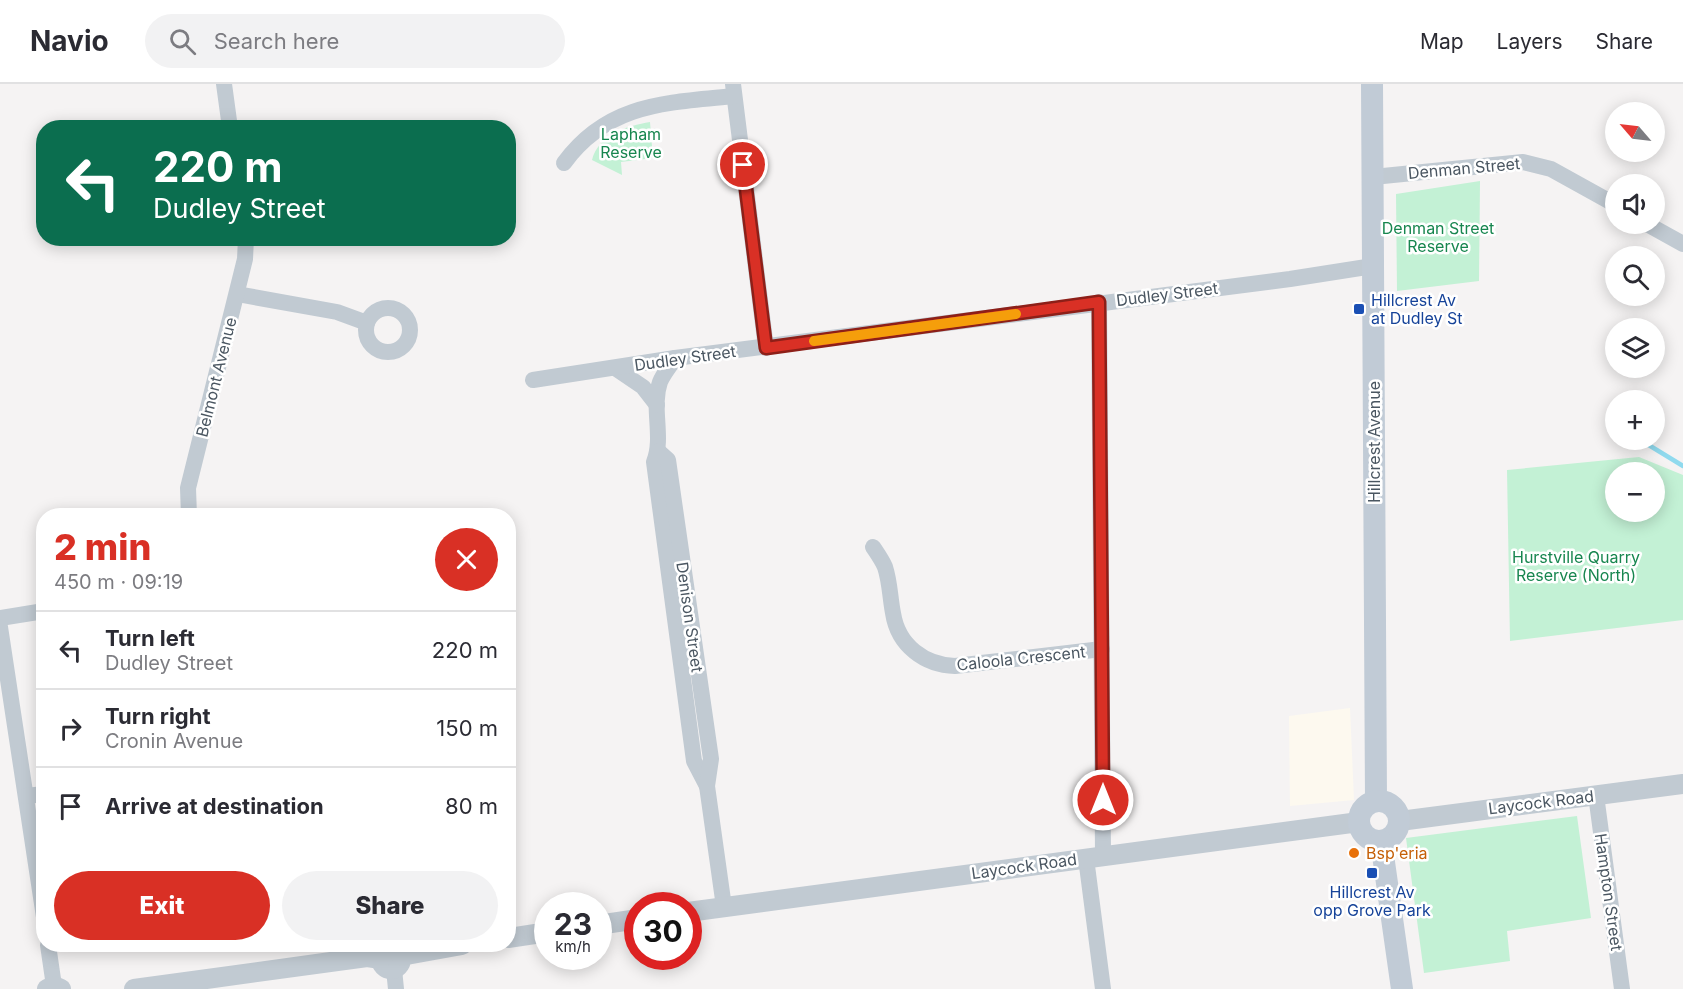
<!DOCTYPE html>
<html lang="en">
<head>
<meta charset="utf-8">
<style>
	:root { --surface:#fff; --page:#f2f2f3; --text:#2b2b33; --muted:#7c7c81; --line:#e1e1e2; --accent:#d93025 }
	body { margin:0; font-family:Inter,sans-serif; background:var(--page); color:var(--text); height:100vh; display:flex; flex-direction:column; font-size:22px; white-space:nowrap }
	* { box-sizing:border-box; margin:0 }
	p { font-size:20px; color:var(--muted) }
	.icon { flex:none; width:33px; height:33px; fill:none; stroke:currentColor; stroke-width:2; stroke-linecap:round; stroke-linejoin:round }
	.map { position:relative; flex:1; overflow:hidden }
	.side { position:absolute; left:36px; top:424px; width:480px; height:444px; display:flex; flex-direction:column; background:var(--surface); border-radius:24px; box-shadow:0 3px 15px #0003 }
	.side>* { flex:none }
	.top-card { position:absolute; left:36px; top:36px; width:480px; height:126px; border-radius:24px; box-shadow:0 3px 15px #0003; background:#0b6e4f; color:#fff; overflow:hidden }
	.needle { width:39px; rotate:298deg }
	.fabs { position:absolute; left:1605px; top:18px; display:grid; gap:12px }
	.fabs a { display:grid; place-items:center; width:60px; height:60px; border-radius:50%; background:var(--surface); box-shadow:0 3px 15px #0003; font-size:30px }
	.speed { position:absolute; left:534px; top:808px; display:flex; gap:12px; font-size:30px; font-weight:700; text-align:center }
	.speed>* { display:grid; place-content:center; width:78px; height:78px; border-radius:50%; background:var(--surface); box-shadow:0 3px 15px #0003; line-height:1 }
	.speed small { font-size:15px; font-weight:400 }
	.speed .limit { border:9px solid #d22; background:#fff; color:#111 }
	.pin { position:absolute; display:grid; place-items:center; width:51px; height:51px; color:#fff; margin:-26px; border:3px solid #fff; border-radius:50%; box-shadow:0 2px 6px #0007 }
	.me { position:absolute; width:66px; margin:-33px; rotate:0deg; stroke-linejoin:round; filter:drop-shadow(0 0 4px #0008) }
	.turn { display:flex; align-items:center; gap:21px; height:126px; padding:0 18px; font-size:27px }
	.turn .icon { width:78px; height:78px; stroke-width:2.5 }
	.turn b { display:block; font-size:42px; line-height:51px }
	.round { display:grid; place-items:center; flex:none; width:63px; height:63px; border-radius:32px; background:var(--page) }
	.summary { display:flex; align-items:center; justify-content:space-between; height:102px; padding:0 18px }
	h1 { font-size:36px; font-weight:800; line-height:45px; color:var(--accent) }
	.action { display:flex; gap:12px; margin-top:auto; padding:12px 18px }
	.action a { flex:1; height:69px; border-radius:36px; background:var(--accent); color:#fff; font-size:24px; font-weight:800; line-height:69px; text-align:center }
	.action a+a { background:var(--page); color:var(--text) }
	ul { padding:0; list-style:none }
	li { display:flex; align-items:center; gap:18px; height:78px; padding:0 18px; border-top:2px solid var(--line) }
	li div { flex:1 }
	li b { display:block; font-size:22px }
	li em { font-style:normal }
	header { display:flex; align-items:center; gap:36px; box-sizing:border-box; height:84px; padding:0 30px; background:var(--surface); border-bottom:2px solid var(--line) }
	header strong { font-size:28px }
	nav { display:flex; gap:33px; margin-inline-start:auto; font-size:21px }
	.search { width:420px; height:54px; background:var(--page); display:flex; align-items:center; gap:15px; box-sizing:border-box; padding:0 21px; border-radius:33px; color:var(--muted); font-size:22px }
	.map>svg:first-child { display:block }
	.commercial { fill:#fdf9ef }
	.green { fill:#c3f1d5; fill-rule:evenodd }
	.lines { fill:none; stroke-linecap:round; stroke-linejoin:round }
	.stream { stroke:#90daee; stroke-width:4.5 }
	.minor { stroke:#c1cad2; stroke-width:16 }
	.tertiary { stroke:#c1cad2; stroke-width:20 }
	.secondary { stroke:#c1cbd6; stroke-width:22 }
	.route-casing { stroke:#8d1f18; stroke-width:15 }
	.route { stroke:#d93025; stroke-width:10 }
	.slow { stroke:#f59e0b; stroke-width:10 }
	.transit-dot { fill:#1a4fb4; stroke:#fff; stroke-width:2 }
	.food-dot { fill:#e8710a; stroke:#fff; stroke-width:2 }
	.labels { text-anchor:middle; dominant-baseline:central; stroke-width:5; stroke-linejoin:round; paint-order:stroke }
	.park-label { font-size:16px; fill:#17864f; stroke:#fff }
	.street-label { font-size:16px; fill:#4a5661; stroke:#fff }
	.transit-label { font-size:16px; fill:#164399; stroke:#fff; text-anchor:start }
	.food-label { font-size:16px; fill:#c56008; stroke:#fff; text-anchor:start }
</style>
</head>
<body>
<header>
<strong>Navio</strong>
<div class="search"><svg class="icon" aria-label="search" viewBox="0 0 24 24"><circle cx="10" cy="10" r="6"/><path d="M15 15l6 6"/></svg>Search here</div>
<nav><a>Map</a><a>Layers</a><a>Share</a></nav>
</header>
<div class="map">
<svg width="1683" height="905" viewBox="0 0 1683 905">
	<rect width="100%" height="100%" fill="#f5f3f3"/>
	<!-- commercial -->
	<polygon class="commercial" points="1350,624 1354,716 1290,722 1289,632"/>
	<!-- green -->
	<g class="green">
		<path d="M650,38L653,74L621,78L622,91L592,76C599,50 627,42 650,38Z"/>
		<polygon points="1480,97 1479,197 1397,207 1396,110"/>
		<path d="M1639,373L1683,391V536L1510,557L1507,386ZM1654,388V428H1616V388Z"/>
		<polygon points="1577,732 1591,834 1507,847 1510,877 1424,889 1406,754"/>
	</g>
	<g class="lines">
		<!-- stream -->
		<polyline class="stream" points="1647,360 1683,382"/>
		<!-- minor -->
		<g class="minor">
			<polyline points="224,0 230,44"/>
			<polyline points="733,0 766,264"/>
			<path d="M564,79C608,19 666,19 734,12"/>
			<polyline points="1373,93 1523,78 1551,85 1616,121"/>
			<polyline points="1647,140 1683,160"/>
			<polyline points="237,210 337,228 367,239"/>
			<polyline points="1099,218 1103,771"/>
			<circle cx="388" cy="246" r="22"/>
			<path d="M675,274C671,281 663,290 660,298C651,324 664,353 654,378L694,677L707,702"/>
			<polyline points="615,284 643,303 657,321"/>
			<polyline points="533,296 675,274 1290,195 1373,182"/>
			<polyline points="658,367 668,376 711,675 707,702 724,823"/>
			<polyline points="189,432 188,404 245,175 246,154"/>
			<path d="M873,463C877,469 882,476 885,483C890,498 890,514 893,529C898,562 925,581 955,582L1102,565"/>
			<polyline points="0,534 44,527"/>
			<polyline points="0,543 44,833"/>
			<polyline points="1596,711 1622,905"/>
			<polyline points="26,712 44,710"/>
			<polyline points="1086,774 1103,905"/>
			<polyline points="48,861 54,902"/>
			<polyline points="394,885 396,905"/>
		</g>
		<!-- tertiary -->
		<g class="tertiary">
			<polyline points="1400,737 1683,700"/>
			<polyline points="688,828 1359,738"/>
			<polyline points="598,841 638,835"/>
			<polyline points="508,854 548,848"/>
			<circle cx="391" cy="875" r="10"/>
			<polyline points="401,872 462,861"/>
			<polyline points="47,905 54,902 61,905"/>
			<polyline points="134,905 367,873 381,875"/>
		</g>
		<!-- secondary -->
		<g class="secondary">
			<polyline points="1372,0 1376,717"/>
			<circle cx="1379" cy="737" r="20"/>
			<polyline points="1381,757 1402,905"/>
		</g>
	</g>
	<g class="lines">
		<defs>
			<polyline id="route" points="743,81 766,264 1099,218 1103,716"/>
		</defs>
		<!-- route casing -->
		<use href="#route" class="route-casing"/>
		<!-- route -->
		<use href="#route" class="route"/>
		<!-- slow -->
		<polyline class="slow" points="814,257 1016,230"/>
	</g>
	<!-- markers -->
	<g class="transit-dot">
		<rect x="1353" y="219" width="12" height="12" rx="3"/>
		<rect x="1366" y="783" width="12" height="12" rx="3"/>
	</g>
	<circle class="food-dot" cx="1354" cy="769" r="6"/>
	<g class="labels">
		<!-- park labels -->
		<g class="park-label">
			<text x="631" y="50">Lapham<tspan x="631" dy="18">Reserve</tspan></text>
			<text x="1438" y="144">Denman Street<tspan x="1438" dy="18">Reserve</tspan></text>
			<text x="1576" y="473">Hurstville Quarry<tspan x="1576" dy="18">Reserve (North)</tspan></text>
		</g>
		<!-- street labels -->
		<g class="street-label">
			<text transform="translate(1464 84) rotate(-5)">Denman Street</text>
			<text transform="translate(1167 210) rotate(-7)">Dudley Street</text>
			<text transform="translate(685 274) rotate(-8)">Dudley Street</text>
			<text transform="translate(216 293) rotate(-76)">Belmont Avenue</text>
			<text transform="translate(1374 358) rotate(-90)">Hillcrest Avenue</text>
			<text transform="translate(690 533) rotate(82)">Denison Street</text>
			<text transform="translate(1021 574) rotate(-6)">Caloola Crescent</text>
			<text transform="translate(1541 718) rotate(-7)">Laycock Road</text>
			<text transform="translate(1024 782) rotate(-8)">Laycock Road</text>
			<text transform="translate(1609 808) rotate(82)">Hampton Street</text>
		</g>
		<!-- transit labels -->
		<g class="transit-label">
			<text x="1371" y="216">Hillcrest Av<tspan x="1371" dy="18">at Dudley St</tspan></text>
			<text x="1372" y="808" text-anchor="middle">Hillcrest Av<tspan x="1372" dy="18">opp Grove Park</tspan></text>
		</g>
		<!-- food labels -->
		<g class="food-label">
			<text x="1366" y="769">Bsp'eria</text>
		</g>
	</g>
</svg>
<div class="fabs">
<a><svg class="needle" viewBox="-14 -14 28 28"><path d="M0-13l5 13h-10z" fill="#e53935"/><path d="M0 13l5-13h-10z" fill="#7c7c81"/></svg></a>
<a><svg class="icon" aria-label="sound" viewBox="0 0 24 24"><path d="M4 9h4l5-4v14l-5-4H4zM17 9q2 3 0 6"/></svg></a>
<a><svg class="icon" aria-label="search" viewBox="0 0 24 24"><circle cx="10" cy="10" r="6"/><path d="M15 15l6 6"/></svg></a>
<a><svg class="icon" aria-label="layers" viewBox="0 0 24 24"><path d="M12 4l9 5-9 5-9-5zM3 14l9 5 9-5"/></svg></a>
<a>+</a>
<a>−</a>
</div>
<div class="speed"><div>23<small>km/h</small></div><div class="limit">30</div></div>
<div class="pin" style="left:743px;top:81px;background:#d93025"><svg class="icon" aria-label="arrive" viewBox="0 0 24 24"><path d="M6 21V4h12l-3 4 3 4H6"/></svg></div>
<svg class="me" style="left:1103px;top:716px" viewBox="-20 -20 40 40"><circle r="17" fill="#d93025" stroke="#fff" stroke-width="3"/><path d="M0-11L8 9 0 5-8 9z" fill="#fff"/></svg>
<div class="top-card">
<div class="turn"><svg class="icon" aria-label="left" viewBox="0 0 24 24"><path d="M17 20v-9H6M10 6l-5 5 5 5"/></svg><div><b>220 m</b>Dudley Street</div></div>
</div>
<section class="side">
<div class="summary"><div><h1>2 min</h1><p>450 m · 09:19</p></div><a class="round" style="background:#d93025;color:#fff"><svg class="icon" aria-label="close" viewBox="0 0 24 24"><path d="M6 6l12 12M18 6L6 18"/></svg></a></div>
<ul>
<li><svg class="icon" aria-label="left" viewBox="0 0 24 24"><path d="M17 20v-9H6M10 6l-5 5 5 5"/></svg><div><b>Turn left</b><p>Dudley Street</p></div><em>220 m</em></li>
<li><svg class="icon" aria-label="right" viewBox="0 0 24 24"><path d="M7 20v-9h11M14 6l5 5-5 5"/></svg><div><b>Turn right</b><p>Cronin Avenue</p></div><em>150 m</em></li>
<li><svg class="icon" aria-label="arrive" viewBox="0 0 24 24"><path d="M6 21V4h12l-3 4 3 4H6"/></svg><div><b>Arrive at destination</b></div><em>80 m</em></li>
</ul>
<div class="action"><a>Exit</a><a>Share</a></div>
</section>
</div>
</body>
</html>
